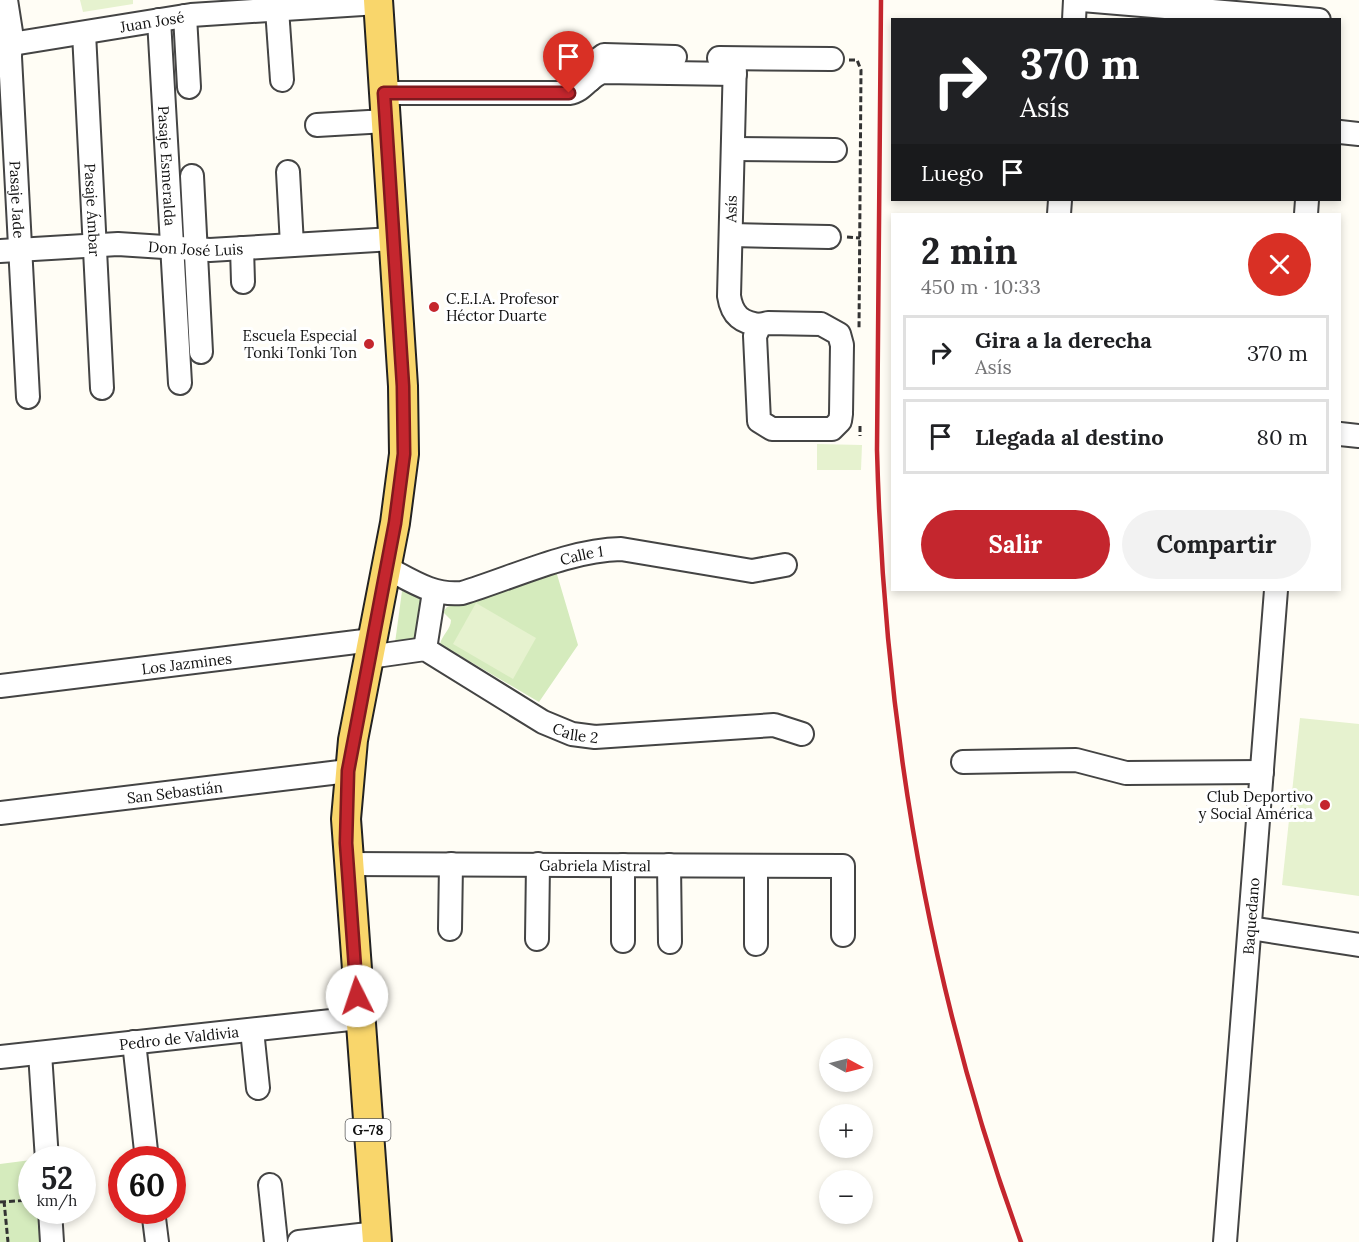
<!DOCTYPE html>
<html lang="es">
<head>
<meta charset="utf-8">
<style>
	:root { --surface:#fff; --page:#f2f2f2; --text:#202124; --muted:#757577; --line:#e0e0e0; --accent:#c4262e }
	body { margin:0; font-family:Lora,serif; background:var(--page); color:var(--text); height:100vh; display:flex; flex-direction:column; font-size:22px; white-space:nowrap }
	* { box-sizing:border-box; margin:0 }
	p { font-size:20px; color:var(--muted) }
	.icon { flex:none; width:33px; height:33px; fill:none; stroke:currentColor; stroke-width:2; stroke-linecap:round; stroke-linejoin:round }
	.map { position:relative; flex:1; overflow:hidden }
	.drawer { position:absolute; left:891px; top:213px; width:450px; height:378px; display:flex; flex-direction:column; background:var(--surface); border-radius:0px; box-shadow:0 3px 9px #0003 }
	.drawer>* { flex:none }
	.top-card { position:absolute; left:891px; top:18px; width:450px; height:183px; border-radius:0px; box-shadow:0 3px 9px #0003; background:#202124; color:#fff; overflow:hidden }
	.needle { width:39px; rotate:97deg }
	.buttons { position:absolute; left:819px; top:1038px; display:grid; gap:12px }
	.buttons a { display:grid; place-items:center; width:54px; height:54px; border-radius:50%; background:var(--surface); box-shadow:0 3px 9px #0003; font-size:30px }
	.speed { position:absolute; left:18px; top:1146px; display:flex; gap:12px; font-size:30px; font-weight:700; text-align:center }
	.speed>* { display:grid; place-content:center; width:78px; height:78px; border-radius:50%; background:var(--surface); box-shadow:0 3px 9px #0003; line-height:1 }
	.speed small { font-size:15px; font-weight:400 }
	.speed .limit { border:9px solid #d22; background:#fff; color:#111 }
	.pin { position:absolute; display:grid; place-items:center; width:51px; height:51px; color:#fff; margin:-62px -26px; border-radius:50% 50% 50% 0; rotate:-45deg; box-shadow:0 0 6px #0007 }
	.pin .icon { rotate:45deg }
	.me { position:absolute; width:66px; margin:-33px; rotate:356deg; stroke-linejoin:round; filter:drop-shadow(0 0 4px #0008) }
	.turn { display:flex; align-items:center; gap:21px; height:126px; padding:0 30px; font-size:27px }
	.turn .icon { width:78px; height:78px; stroke-width:2.5 }
	.turn b { display:block; font-size:42px; line-height:51px }
	.then { display:flex; align-items:center; height:57px; padding:0 30px; background:#0003; gap:12px; font-size:22px }
	.round { display:grid; place-items:center; flex:none; width:63px; height:63px; border-radius:32px; background:var(--page) }
	.summary { display:flex; align-items:center; justify-content:space-between; height:102px; padding:0 30px }
	h1 { font-size:36px; font-weight:800; line-height:45px }
	.primary-button { display:flex; gap:12px; margin-top:auto; padding:12px 30px }
	.primary-button a { flex:1; height:69px; border-radius:36px; background:var(--accent); color:#fff; font-size:24px; font-weight:800; line-height:69px; text-align:center }
	.primary-button a+a { background:var(--page); color:var(--text) }
	ul { padding:0; list-style:none }
	li { display:flex; align-items:center; gap:18px; height:75px; margin:0 12px 9px; padding:0 18px; border:3px solid var(--line); border-radius:0px }
	li div { flex:1 }
	li b { display:block; font-size:22px }
	li em { font-style:normal }
	.map>svg:first-child { display:block }
	.green { fill:#d5ebbd }
	.pitch { fill:#e6f2cf }
	.lines { fill:none; stroke-linecap:round; stroke-linejoin:round }
	.minor-casing { stroke:#444; stroke-width:26 }
	.major-casing { stroke:#222; stroke-width:32 }
	.path { stroke:#333; stroke-width:3; stroke-dasharray:6 3; stroke-linecap:butt }
	.minor { stroke:#fff; stroke-width:22 }
	.major { stroke:#f9d66b; stroke-width:28 }
	.rail { stroke:#c4262e; stroke-width:4.5 }
	.route-casing { stroke:#7f191e; stroke-width:15 }
	.route { stroke:#c4262e; stroke-width:10 }
	.poi-dot { fill:#c4262e; stroke:#fff; stroke-width:2 }
	.labels { text-anchor:middle; dominant-baseline:central; stroke-width:6; stroke-linejoin:round; paint-order:stroke }
	.shield { fill:#fff; stroke:#585858; stroke-width:1.5 }
	.shield-label { font-size:14px; font-weight:bold; fill:#111 }
	.street-label { font-size:15px; fill:#111; stroke:#fff }
	.poi-label { font-size:15px; fill:#111; stroke:#fff; text-anchor:end }
</style>
</head>
<body>
<div class="map">
<svg width="1359" height="1242" viewBox="0 0 1359 1242">
	<rect width="100%" height="100%" fill="#fffdf5"/>
	<!-- green -->
	<g class="green">
		<path d="M556,571L578,645L539,702L440,644C442,635 451,629 451,620L443,612L447,607Z"/>
		<path d="M402,591L418,596C426,610 425,632 414,644L395,643Z"/>
		<polygon points="31,1160 32,1210 43,1211 46,1242 0,1242 0,1164"/>
	</g>
	<!-- pitch -->
	<g class="pitch">
		<polygon points="80,0 133,0 133,4 83,12"/>
		<polygon points="817,444 862,445 861,470 817,470"/>
		<polygon points="476,603 536,638 513,679 453,644"/>
		<polygon points="1300,718 1359,724 1359,896 1282,885"/>
	</g>
	<g class="lines">
		<defs>
			<g id="minor">
				<path id="s1" d="M6,0L11,32L10,57L28,397"/>
				<polyline points="1082,0 1319,20"/>
				<polyline points="277,9 282,80"/>
				<polyline points="185,16 189,87"/>
				<path id="s2" d="M159,20L180,383"/>
				<polyline points="1074,20 1075,0"/>
				<path id="s3" d="M84,33L102,388"/>
				<path id="s4" d="M0,46L191,15L378,3"/>
				<polyline points="719,58 832,59"/>
				<path d="M735,60L729,296C732,316 742,323 761,325"/>
				<polyline points="590,80 596,61 604,55 675,57"/>
				<path d="M384,93H569C584,91 589,76 603,72L735,74"/>
				<polyline points="317,125 386,121"/>
				<polyline points="1340,132 1359,134"/>
				<polyline points="733,149 835,150"/>
				<polyline points="288,172 292,245"/>
				<polyline points="192,176 201,352"/>
				<polyline points="1059,214 1060,200"/>
				<polyline points="1306,214 1307,200"/>
				<polyline points="731,235 829,237"/>
				<polyline points="242,248 243,282"/>
				<path id="s5" d="M0,251L118,244L210,250L393,239"/>
				<polygon points="768,323 821,324 839,334 842,345 841,414 840,421 832,429 772,429 759,421 755,336 760,325"/>
				<polyline points="1340,434 1359,436"/>
				<path id="s6" d="M387,568C412,581 433,596 462,593C512,578 569,550 621,549L752,571L785,565"/>
				<polyline points="425,649 434,592"/>
				<path id="s7" d="M369,657L425,649L543,722L572,734L595,737L774,725L802,734"/>
				<path id="s8" d="M0,686L372,640"/>
				<polyline points="963,762 1076,760 1126,773 1262,772"/>
				<path id="s9" d="M0,813L348,771"/>
				<path id="s10" d="M347,864L843,866V935"/>
				<polyline points="623,865 623,941"/>
				<polyline points="669,865 670,942"/>
				<polyline points="756,866 756,944"/>
				<polyline points="1250,928 1359,945"/>
				<polyline points="450,929 451,864"/>
				<polyline points="537,939 538,864"/>
				<polyline points="252,1030 258,1088"/>
				<polyline points="134,1042 147,1160"/>
				<polyline points="40,1053 47,1160"/>
				<path id="s11" d="M0,1057L359,1018"/>
				<polyline points="270,1185 276,1242"/>
				<polyline points="50,1210 52,1242"/>
				<polyline points="153,1210 157,1242"/>
				<polyline points="299,1242 377,1233"/>
				<path id="s12" d="M1225,1242L1276,590"/>
			</g>
			<polyline id="major" points="377,1242 346,819 353,740 395,523 404,454 403,386 378,0"/>
		</defs>
		<!-- minor casing -->
		<use href="#minor" class="minor-casing"/>
		<!-- major casing -->
		<use href="#major" class="major-casing"/>
		<!-- path -->
		<g class="path">
			<polyline points="849,60 857,60 861,70 859,329"/>
			<polyline points="847,237 860,238"/>
			<polyline points="860,426 860,436"/>
			<polyline points="4,1201 8,1242"/>
			<polyline points="0,1202 32,1200"/>
		</g>
		<!-- minor -->
		<use href="#minor" class="minor"/>
		<!-- major -->
		<use href="#major" class="major"/>
		<!-- rail -->
		<path class="rail" d="M881,0L877,450C884,721 928,987 1021,1242"/>
	</g>
	<g class="lines">
		<defs>
			<polyline id="route" points="357,996 346,843 348,771 395,523 404,454 403,386 384,93 569,93"/>
		</defs>
		<!-- route casing -->
		<use href="#route" class="route-casing"/>
		<!-- route -->
		<use href="#route" class="route"/>
	</g>
	<!-- markers -->
	<g class="poi-dot">
		<circle cx="434" cy="307" r="6"/>
		<circle cx="369" cy="344" r="6"/>
		<circle cx="1325" cy="805" r="6"/>
	</g>
	<g class="labels">
		<!-- shield labels -->
		<rect class="shield" x="345.5" y="1119" width="45" height="22" rx="4.5"/>
		<g class="shield-label">
			<text x="368" y="1130">G-78</text>
		</g>
		<!-- street labels -->
		<g class="street-label">
			<text stroke="none"><textPath href="#s4" startOffset="154">Juan José</textPath></text>
			<text stroke="none"><textPath href="#s2" startOffset="146">Pasaje Esmeralda</textPath></text>
			<text stroke="none"><textPath href="#s1" startOffset="200">Pasaje Jade</textPath></text>
			<text transform="translate(731 209) rotate(-89)">Asís</text>
			<text stroke="none"><textPath href="#s3" startOffset="177">Pasaje Ámbar</textPath></text>
			<text stroke="none"><textPath href="#s5" startOffset="196">Don José Luis</textPath></text>
			<text stroke="none"><textPath href="#s6" startOffset="206">Calle 1</textPath></text>
			<text stroke="none"><textPath href="#s8" startOffset="188">Los Jazmines</textPath></text>
			<text stroke="none"><textPath href="#s7" startOffset="230">Calle 2</textPath></text>
			<text stroke="none"><textPath href="#s9" startOffset="176">San Sebastián</textPath></text>
			<text stroke="none"><textPath href="#s10" startOffset="248">Gabriela Mistral</textPath></text>
			<text stroke="none"><textPath href="#s12" startOffset="327">Baquedano</textPath></text>
			<text stroke="none"><textPath href="#s11" startOffset="180">Pedro de Valdivia</textPath></text>
		</g>
		<!-- poi labels -->
		<g class="poi-label">
			<text x="446" y="298" text-anchor="start">C.E.I.A. Profesor<tspan x="446" dy="17">Héctor Duarte</tspan></text>
			<text x="357" y="335">Escuela Especial<tspan x="357" dy="17">Tonki Tonki Ton</tspan></text>
			<text x="1313" y="796">Club Deportivo<tspan x="1313" dy="17">y Social América</tspan></text>
		</g>
	</g>
</svg>
<div class="buttons">
<a><svg class="needle" viewBox="-14 -14 28 28"><path d="M0-13l5 13h-10z" fill="#e53935"/><path d="M0 13l5-13h-10z" fill="#757577"/></svg></a>
<a>+</a>
<a>−</a>
</div>
<div class="speed"><div>52<small>km/h</small></div><div class="limit">60</div></div>
<div class="pin" style="left:569px;top:93px;background:#d93025"><svg class="icon" aria-label="arrive" viewBox="0 0 24 24"><path d="M6 21V4h12l-3 4 3 4H6"/></svg></div>
<svg class="me" style="left:357px;top:996px" viewBox="-20 -20 40 40"><circle r="19" fill="#fff"/><path d="M0-13L10 11 0 6-10 11z" fill="#c4262e"/></svg>
<div class="top-card">
<div class="turn"><svg class="icon" aria-label="right" viewBox="0 0 24 24"><path d="M7 20v-9h11M14 6l5 5-5 5"/></svg><div><b>370 m</b>Asís</div></div>
<div class="then">Luego<svg class="icon" aria-label="arrive" viewBox="0 0 24 24"><path d="M6 21V4h12l-3 4 3 4H6"/></svg></div>
</div>
<section class="drawer">
<div class="summary"><div><h1>2 min</h1><p>450 m · 10:33</p></div><a class="round" style="background:#d93025;color:#fff"><svg class="icon" aria-label="close" viewBox="0 0 24 24"><path d="M6 6l12 12M18 6L6 18"/></svg></a></div>
<ul>
<li><svg class="icon" aria-label="right" viewBox="0 0 24 24"><path d="M7 20v-9h11M14 6l5 5-5 5"/></svg><div><b>Gira a la derecha</b><p>Asís</p></div><em>370 m</em></li>
<li><svg class="icon" aria-label="arrive" viewBox="0 0 24 24"><path d="M6 21V4h12l-3 4 3 4H6"/></svg><div><b>Llegada al destino</b></div><em>80 m</em></li>
</ul>
<div class="primary-button"><a>Salir</a><a>Compartir</a></div>
</section>
</div>
</body>
</html>
